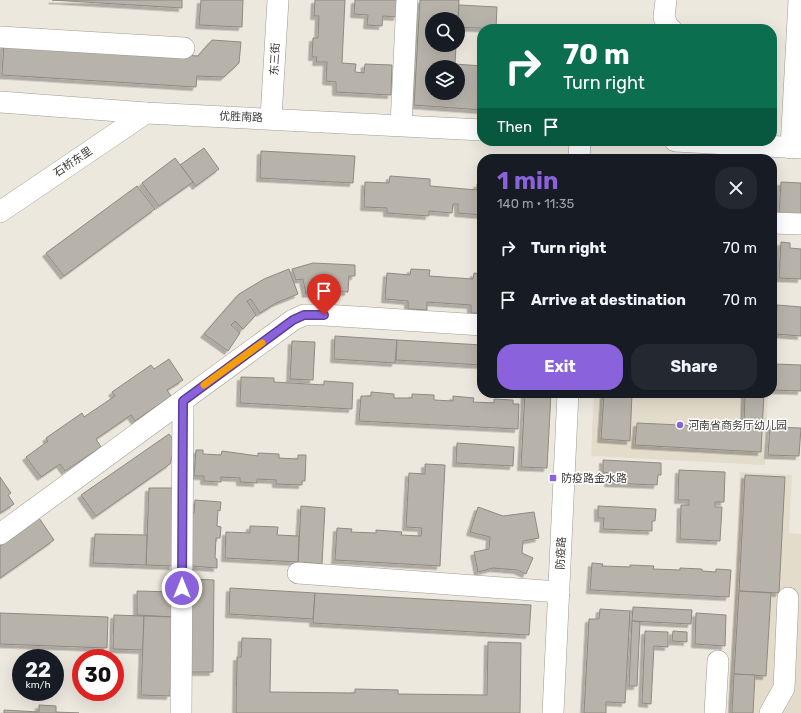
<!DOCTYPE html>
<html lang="en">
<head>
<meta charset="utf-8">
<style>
	:root { --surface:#171b24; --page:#242831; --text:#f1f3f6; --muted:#9ea1a6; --accent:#8a62dc }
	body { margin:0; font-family:Rubik,"Noto Sans SC",sans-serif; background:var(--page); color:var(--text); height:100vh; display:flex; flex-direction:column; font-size:15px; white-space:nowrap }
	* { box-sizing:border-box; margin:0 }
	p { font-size:13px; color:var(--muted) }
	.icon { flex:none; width:22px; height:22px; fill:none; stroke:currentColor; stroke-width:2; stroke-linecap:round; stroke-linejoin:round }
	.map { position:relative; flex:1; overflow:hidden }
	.side { position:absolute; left:477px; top:154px; width:300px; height:244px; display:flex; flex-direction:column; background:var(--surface); border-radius:16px; box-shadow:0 4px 16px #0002 }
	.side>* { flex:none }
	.banner { position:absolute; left:477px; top:24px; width:300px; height:122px; border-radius:16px; box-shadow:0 4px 16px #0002; background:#0b6e4f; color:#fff; overflow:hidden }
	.buttons { position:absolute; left:425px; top:12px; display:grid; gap:8px }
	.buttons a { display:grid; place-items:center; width:40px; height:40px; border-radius:50%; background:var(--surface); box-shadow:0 4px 16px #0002; font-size:20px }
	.speed { position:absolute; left:12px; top:649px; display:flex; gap:8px; font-size:20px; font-weight:700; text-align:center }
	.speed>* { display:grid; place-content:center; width:52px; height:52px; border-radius:50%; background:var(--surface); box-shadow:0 4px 16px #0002; line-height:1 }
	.speed small { font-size:10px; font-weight:400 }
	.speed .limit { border:6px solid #d22; background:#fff; color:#111 }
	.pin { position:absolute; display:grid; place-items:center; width:34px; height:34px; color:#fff; margin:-41px -17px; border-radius:50% 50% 50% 0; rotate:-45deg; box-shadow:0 0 4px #0007 }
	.pin .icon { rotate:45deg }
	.me { position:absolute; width:44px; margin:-22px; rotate:0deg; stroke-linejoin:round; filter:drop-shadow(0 0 3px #0008) }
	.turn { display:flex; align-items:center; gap:14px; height:84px; padding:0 20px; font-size:18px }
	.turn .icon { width:52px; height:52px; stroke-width:2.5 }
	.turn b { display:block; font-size:28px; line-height:34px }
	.then { display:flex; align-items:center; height:38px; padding:0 20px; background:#0003; gap:8px; font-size:15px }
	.round { display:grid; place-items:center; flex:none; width:42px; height:42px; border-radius:16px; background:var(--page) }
	.headline { display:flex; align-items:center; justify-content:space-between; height:68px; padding:0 20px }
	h1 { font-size:24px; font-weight:700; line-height:30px; color:var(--accent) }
	.cta { display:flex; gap:8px; margin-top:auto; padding:8px 20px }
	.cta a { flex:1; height:46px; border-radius:16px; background:var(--accent); color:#fff; font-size:16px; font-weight:700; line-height:46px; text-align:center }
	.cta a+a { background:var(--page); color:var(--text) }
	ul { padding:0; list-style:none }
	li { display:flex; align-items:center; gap:12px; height:52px; padding:0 20px }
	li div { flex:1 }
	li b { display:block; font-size:15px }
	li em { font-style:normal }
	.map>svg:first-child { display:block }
	.built { fill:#e4dccb }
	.building { fill:#b7b3aa; stroke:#8e8a81; fill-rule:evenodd; filter:url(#shadow) }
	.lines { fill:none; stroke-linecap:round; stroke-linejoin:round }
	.minor-casing { stroke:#9f9b92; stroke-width:22 }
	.minor { stroke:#fff; stroke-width:21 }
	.route-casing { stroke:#5a408f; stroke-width:10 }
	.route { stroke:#8a62dc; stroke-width:7 }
	.slow { stroke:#f59e0b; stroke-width:7 }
	.poi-dot { fill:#8a62dc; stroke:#fff; stroke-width:1.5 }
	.labels { text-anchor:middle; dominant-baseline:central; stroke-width:3; stroke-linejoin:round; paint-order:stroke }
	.street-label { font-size:11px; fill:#3c3a36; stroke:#fff }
	.poi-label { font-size:11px; fill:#3c3a36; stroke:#fff; text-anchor:start }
</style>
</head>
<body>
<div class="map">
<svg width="801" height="713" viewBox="0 0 801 713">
	<defs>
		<filter id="shadow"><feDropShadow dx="-3.5" dy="3.5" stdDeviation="0" flood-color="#0004"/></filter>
	</defs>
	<rect width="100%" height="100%" fill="#ede8de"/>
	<!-- built -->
	<g class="built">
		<polygon points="594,393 768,393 765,465 591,456"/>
		<polygon points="740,472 792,475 789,533 801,534 801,713 728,713"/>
	</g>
	<!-- building -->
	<g class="building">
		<polygon points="52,0 182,0 182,8"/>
		<polygon points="201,0 243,0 242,27 199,25"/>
		<polygon points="315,0 345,0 342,63 356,64 355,72 364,73 365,64 392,65 391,95 336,92 336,82 326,81 327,62 316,62 317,57 312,57 313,38 318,38 319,16 314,16"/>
		<polygon points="355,0 398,0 397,17 383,16 382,26 367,25 368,15 354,14"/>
		<path d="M420,0H459L458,19H432V45H456L455,64L482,66V110L414,105ZM432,67H458V93H432Z"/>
		<polygon points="459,5 497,7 496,29 458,27"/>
		<polygon points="212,40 241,42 239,63 224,77 197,76 196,87 2,75 4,44 198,56"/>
		<polygon points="204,148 219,169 196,186 180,165"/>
		<polygon points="261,151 355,156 353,183 260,178"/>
		<polygon points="175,158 193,182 159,206 142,183"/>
		<polygon points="390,176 430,179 430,186 477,190 477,184 482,184 482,222 482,215 458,213 458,204 453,204 452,213 429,211 429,216 387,213 387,208 364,207 365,182 389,183"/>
		<polygon points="781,182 801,183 801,217 779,215"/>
		<polygon points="137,186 155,209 64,276 46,253"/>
		<polygon points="781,242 790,243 790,248 801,249 801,279 779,278"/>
		<polygon points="313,263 355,265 355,276 349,276 348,292 330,291 331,282 323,281 325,291 306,294 303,279 296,280 292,269"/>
		<polygon points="289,269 298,294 276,303 260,313 251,299 247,301 256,315 243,329 235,321 231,325 240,333 228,351 204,334 239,294 264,279"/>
		<polygon points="411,269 430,270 429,276 473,279 474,273 482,274 482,313 471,313 471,305 427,302 427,310 408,309 408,301 385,299 387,273 410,275"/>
		<polygon points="777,305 801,307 801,336 775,334"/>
		<polygon points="335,336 397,340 395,363 334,359"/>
		<polygon points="397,340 482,345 482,365 396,360"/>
		<polygon points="292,341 315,342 313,380 290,379"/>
		<polygon points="169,359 183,380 167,390 171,396 135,421 131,415 96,439 101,447 65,471 60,464 41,477 26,457 48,441 46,438 82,413 84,417 115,396 112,392 151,365 154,369"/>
		<polygon points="774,364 801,365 801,391 773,390"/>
		<polygon points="241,377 274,378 274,382 324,385 324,381 353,383 352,409 240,403"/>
		<polygon points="371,392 394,394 394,398 412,398 412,394 434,395 434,400 453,401 453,396 474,398 473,402 494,403 494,399 513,400 513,404 519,404 518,429 359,421 361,396 371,396"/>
		<polygon points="525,393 551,393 547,468 521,467"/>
		<polygon points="604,393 632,393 630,441 601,439"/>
		<polygon points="745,393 764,393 761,452 635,445 637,423 744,428"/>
		<polygon points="770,427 801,428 799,456 768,455"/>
		<polygon points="169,434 176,443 170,464 96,516 81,495"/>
		<polygon points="457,443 514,447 513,466 456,463"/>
		<polygon points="196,450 203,450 203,454 221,455 222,451 258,456 258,453 279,454 279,458 298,459 298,455 306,455 305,481 302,481 302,485 276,484 276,480 257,479 257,483 240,482 240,478 221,477 221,482 204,481 204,476 194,476"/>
		<polygon points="603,460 661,463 661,475 658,475 657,485 608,483 609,473 603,472"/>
		<polygon points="425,464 445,465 440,566 335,560 337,528 352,529 351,532 376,533 376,530 402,532 401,535 421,536 422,528 406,527 409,473 425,474"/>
		<polygon points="679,470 725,472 724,502 715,502 715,507 722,507 720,541 680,539 681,505 689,505 689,500 678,500"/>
		<polygon points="745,475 785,477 779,593 739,591"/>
		<polygon points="0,477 11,493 8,495 14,504 0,513"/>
		<polygon points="149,488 176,488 173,566 146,565"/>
		<polygon points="195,500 221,502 220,511 218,510 217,526 221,527 220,538 216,538 215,558 217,559 217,568 191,566 192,513 194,513"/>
		<polygon points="301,506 325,508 322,564 298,562"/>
		<polygon points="598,506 656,509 655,521 652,521 652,531 603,529 604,518 598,518"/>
		<polygon points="478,507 503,516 534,512 539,538 523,541 522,553 533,558 526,574 517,570 493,568 478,572 474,552 489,549 490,537 470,532"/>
		<polygon points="39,518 54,540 0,578 0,546"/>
		<polygon points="250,526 278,527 277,535 299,536 298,562 225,558 226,532 250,533"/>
		<polygon points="95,534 147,535 146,565 93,563"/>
		<polygon points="592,563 603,564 602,566 630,567 630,565 654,566 653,569 680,570 680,568 702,569 702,571 716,572 716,569 731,570 729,597 590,590"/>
		<polygon points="190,579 214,580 213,672 189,672"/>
		<polygon points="230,588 315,593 313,619 229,614"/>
		<polygon points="137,591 174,592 173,617 137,615"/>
		<polygon points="739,591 771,593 766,676 734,674"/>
		<polygon points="315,593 531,605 529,635 313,623"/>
		<polygon points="633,607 692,610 691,624 632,621"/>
		<polygon points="600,609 630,611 625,703 606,702 606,713 584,713 589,619 599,619"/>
		<polygon points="0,613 108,617 107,648 0,644"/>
		<polygon points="696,613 726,615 725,646 695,644"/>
		<polygon points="114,615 144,616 143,650 113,649"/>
		<polygon points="144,616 173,617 170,696 141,695"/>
		<polygon points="632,621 640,622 637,686 629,686"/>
		<polygon points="645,631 668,632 668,647 654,646 651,704 642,703"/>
		<polygon points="673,631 687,632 687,642 672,641"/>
		<polygon points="242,638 271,639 270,692 355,693 355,689 398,690 398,694 487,695 488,642 521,643 520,713 236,713 237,657 241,657"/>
		<polygon points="734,674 755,675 753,713 732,713"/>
		<polygon points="39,705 56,706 56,712 79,713 4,713 4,710 39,712"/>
	</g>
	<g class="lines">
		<defs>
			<g id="minor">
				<polyline points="666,0 664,17 668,27 671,29"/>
				<polyline points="0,37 184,48"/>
				<polyline points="0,102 146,113 482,130"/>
				<polyline points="271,118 278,0"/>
				<polyline points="401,125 407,0"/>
				<polyline points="675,141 801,148"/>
				<polyline points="791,148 799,0"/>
				<polyline points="579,159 580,141"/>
				<polyline points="0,212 146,113"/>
				<polyline points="772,223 801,224"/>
				<polyline points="0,534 293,320 304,315 324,315 482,325"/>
				<polyline points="298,573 559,592"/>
				<polyline points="181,713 183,401"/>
				<polyline points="553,713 568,393"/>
				<polyline points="715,713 718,661"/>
				<polyline points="770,713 784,688 788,598"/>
			</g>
		</defs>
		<!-- minor casing -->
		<use href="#minor" class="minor-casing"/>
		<!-- minor -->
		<use href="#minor" class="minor"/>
	</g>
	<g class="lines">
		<defs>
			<polyline id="route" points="182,588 183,401 293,320 304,315 324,315"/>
		</defs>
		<!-- route casing -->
		<use href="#route" class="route-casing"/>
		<!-- route -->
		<use href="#route" class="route"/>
		<!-- slow -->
		<polyline class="slow" points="204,385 262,343"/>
	</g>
	<!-- markers -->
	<g class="poi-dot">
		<circle cx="680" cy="425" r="4"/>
		<rect x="549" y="474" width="8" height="8" rx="2"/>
	</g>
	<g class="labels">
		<!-- street labels -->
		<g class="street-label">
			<text transform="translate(275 59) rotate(-87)">东三街</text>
			<text transform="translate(241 117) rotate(2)">优胜南路</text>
			<text transform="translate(73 162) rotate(-34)">石桥东里</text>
			<text transform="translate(561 553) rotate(-87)">防疫路</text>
		</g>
		<!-- poi labels -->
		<g class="poi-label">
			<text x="688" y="425">河南省商务厅幼儿园</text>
			<text x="561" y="478">防疫路金水路</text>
		</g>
	</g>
</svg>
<div class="buttons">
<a><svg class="icon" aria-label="search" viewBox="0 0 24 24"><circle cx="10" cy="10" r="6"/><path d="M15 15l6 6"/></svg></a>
<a><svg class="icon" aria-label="layers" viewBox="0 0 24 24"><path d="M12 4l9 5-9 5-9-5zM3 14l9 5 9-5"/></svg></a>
</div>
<div class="speed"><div>22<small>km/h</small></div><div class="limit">30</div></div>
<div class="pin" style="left:324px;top:315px;background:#d93025"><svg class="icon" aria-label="arrive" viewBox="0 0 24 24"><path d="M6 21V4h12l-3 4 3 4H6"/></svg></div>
<svg class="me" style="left:182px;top:588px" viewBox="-20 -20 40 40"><circle r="17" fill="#8a62dc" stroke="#fff" stroke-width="3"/><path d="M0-11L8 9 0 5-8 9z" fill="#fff"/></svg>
<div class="banner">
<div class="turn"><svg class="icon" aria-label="right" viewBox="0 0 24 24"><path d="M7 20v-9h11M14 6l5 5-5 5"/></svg><div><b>70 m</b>Turn right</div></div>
<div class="then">Then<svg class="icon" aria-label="arrive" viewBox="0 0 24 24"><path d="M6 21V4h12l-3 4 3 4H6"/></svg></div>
</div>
<section class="side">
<div class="headline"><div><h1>1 min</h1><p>140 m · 11:35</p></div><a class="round"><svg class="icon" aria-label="close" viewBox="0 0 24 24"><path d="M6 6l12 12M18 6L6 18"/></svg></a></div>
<ul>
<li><svg class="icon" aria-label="right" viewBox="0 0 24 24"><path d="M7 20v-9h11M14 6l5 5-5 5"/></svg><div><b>Turn right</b></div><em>70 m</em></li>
<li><svg class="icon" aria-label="arrive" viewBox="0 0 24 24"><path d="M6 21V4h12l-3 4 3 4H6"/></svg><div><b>Arrive at destination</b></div><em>70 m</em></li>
</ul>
<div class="cta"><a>Exit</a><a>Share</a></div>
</section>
</div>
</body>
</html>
